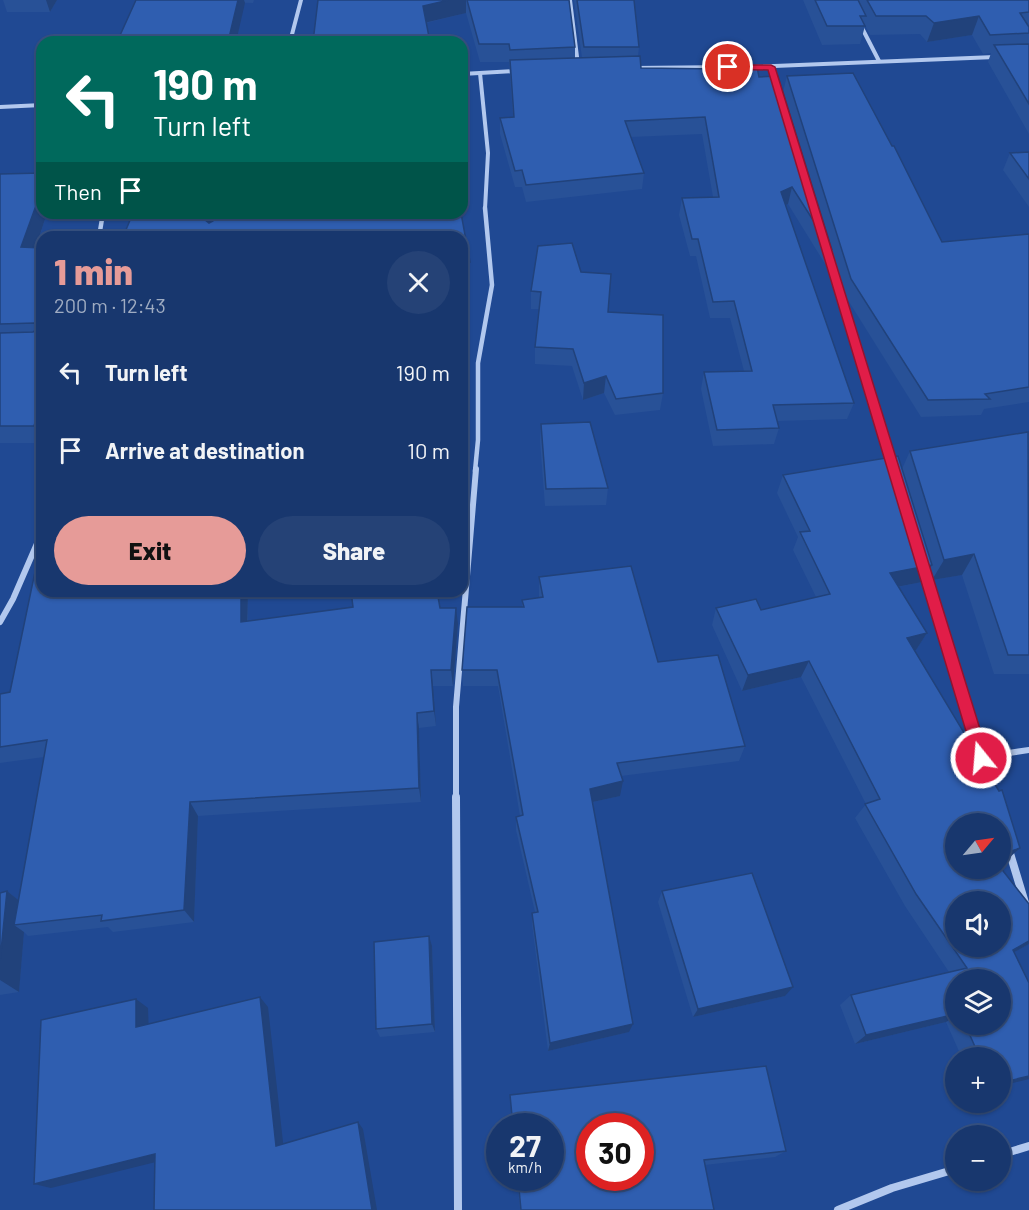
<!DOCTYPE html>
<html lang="en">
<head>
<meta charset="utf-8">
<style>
	:root { --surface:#18376e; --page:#254276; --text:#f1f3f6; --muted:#9facc2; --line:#365181; --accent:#e69b98 }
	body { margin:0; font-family:Barlow,sans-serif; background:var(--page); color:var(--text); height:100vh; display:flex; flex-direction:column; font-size:22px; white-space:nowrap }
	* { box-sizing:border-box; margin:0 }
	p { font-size:20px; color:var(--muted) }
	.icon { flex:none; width:33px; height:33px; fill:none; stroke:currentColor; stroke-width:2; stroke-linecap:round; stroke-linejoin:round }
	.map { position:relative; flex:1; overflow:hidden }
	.drawer { position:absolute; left:36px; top:231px; width:432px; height:366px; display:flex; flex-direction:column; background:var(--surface); border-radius:18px; box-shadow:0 2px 4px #0004,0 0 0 2px var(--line) }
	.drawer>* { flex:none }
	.hud { position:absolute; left:36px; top:36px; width:432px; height:183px; border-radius:18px; box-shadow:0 2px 4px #0004,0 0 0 2px var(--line); background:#00695c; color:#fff; overflow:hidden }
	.needle { width:39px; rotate:61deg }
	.buttons { position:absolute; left:945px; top:813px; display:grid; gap:12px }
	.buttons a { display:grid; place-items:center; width:66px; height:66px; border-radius:50%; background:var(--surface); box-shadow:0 2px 4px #0004,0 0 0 2px var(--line); font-size:30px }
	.speed { position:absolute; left:486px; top:1113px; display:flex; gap:12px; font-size:30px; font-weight:700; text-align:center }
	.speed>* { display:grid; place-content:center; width:78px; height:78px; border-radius:50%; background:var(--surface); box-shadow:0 2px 4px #0004,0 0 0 2px var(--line); line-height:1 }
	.speed small { font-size:15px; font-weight:400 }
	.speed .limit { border:9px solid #d22; background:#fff; color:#111 }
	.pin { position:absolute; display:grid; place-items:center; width:51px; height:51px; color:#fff; margin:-26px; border:3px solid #fff; border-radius:50%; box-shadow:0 2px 6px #0007 }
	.me { position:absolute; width:66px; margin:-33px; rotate:343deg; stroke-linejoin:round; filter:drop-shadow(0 0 4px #0008) }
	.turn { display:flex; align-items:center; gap:21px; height:126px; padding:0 18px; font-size:27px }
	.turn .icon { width:78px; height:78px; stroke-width:2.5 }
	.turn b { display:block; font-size:42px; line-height:51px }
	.then { display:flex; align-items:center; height:57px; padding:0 18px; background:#0003; gap:12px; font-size:22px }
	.round { display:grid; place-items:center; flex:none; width:63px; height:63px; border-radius:32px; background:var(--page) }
	.overview { display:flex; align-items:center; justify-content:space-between; height:102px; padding:0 18px }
	h1 { font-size:36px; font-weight:800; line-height:45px; color:var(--accent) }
	.cta { display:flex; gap:12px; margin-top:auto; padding:12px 18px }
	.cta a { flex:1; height:69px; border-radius:36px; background:var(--accent); color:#111; font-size:24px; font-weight:800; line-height:69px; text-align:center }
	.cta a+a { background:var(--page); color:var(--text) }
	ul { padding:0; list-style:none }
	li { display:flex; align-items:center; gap:18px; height:78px; padding:0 18px }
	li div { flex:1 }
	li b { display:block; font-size:22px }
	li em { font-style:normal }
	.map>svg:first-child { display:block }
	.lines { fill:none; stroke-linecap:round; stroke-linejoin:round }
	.street-far3 { stroke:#b2c8ee; stroke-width:4 }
	.street-far2 { stroke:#b2c8ee; stroke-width:4.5 }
	.street-far1 { stroke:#b2c8ee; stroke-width:6 }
	.street { stroke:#b2c8ee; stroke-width:8 }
	.wall { fill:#285197; fill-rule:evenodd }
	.shaded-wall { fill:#21427b }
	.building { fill:#2f5eb0; stroke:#21427b; stroke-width:1.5; fill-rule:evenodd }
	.route { fill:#e11d48; stroke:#92132f; stroke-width:1.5 }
</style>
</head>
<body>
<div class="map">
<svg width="1029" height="1210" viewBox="0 0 1029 1210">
	<rect width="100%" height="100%" fill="#204993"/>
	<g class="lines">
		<!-- street-far3 -->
		<g class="street-far3">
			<polyline points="570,0 578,65"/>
			<polyline points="860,24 879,61"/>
			<polyline points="290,42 301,0"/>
			<polyline points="751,67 995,57"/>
			<polyline points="771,67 776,83"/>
			<polyline points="634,68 729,67"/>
			<polyline points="480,73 488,153 485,209"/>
			<polyline points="462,74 516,71"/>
			<polyline points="0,107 42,105"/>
		</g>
		<!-- street-far2 -->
		<g class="street-far2">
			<polyline points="99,237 103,213"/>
			<polyline points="828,253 892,464"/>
			<polyline points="475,471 478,440 478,363 492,285 485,208"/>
		</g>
		<!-- street-far1 -->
		<g class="street-far1">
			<polyline points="924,569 986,771"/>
			<polyline points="0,622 13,599 42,532"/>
			<polyline points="981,757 1029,750"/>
			<polyline points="456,799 456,707 476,469"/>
		</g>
		<!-- street -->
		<g class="street">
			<polyline points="456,797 458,1210"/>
			<polyline points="1009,850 1029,916"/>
			<polyline points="1000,1155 1029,1146"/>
			<polyline points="838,1210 892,1188 956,1169"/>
		</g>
	</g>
	<!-- wall -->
	<g class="wall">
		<polygon points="3,0 57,0 50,12 7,12"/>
		<polygon points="136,0 254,0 253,3"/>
		<polygon points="318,0 569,0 575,47 575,58 582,58 574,0 634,0 639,47 638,56 641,68 720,69 721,65 759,77 783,92 787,76 942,242 1029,234 1029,402 984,409 981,415 921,417 846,297 832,252 827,267 788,204 786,205 854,403 847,419 777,421 779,428 774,444 713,446 701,389 704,372 744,371 730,318 710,318 696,256 690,256 679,215 682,198 713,197 702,134 631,137 644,173 642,189 526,202 522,187 515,187 500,134 500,118 513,117 509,62 480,62 466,13 426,23"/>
		<polygon points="803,0 1029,0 1029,134 988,62 991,53 983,54 972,35 927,42 920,34 870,35 864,23 865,26 860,44 822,45"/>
		<polygon points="1029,152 1029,207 1003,170 1010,153"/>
		<polygon points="0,174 42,213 47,213 36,248 42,248 42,443 0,443"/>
		<polygon points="133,213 208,213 211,222 213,221 216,213 461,213 470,262 470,280 462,281 462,237 123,237"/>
		<polygon points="581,272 663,393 660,410 615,415 604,393 583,400 572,366 535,364 535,347 539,309 531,309 531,291"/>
		<polygon points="541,424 608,488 606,505 545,506 540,441"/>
		<path d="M1029,433V674H994L962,575L932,580L929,570L922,582L898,587L927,633L916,650H914L1006,861L956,824L1029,944L1014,952L1000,1058H962L946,1022L855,1044L840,1005L851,995L949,972L905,906L855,818L866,804L801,677L742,691L712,625L716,608L761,610L816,597L793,550L798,537L777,493L783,475L902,469L910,451ZM956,980L1000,1024H956Z"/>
		<polygon points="539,577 658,662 745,746 739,761 621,776 620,796 593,802 629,1032 548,1051 532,924 532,913 535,912 516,830 516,817 520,816 498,686 463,686 462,670 522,607 522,600 539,598"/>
		<polygon points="248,591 248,621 440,608 458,624 453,686 433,686 436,726 419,728 421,802 198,816 194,922 113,932 108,927 28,936 24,932 19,992 0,995 0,893 7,891 18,900 44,757 0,763 0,694 10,692"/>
		<polygon points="662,891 785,996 693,1017 658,902"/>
		<polygon points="432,946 435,1032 380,1037 376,1029"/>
		<polygon points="510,1095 786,1151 775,1157 705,1165 714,1210 520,1210 517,1178 550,1178 550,1126 512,1126"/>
	</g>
	<!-- shaded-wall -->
	<g class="shaded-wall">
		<polygon points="46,0 57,0 50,12"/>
		<polygon points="238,0 244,0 245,3 236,42 228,42"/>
		<polygon points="449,0 466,0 466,13 424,23 423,6"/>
		<polygon points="979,16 972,35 927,42 934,23"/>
		<polygon points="792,187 788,204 777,209 781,192"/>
		<polygon points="42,189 42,213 47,213 30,265 21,247"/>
		<polygon points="207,213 208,213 213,228 204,219"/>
		<polygon points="606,376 604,393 583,400 584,383"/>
		<polygon points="42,399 42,442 34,426"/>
		<polygon points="974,554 962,575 932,580 944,560"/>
		<polygon points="932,565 922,582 881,590 890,573"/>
		<polygon points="241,591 248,591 247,638 241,622"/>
		<polygon points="456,608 458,624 453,686 451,670"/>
		<polygon points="927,633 916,650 897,654 907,638"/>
		<polygon points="809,661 801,677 742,691 748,675"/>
		<polygon points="431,670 433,686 436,726 434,711"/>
		<polygon points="417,713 419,728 421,802 419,788"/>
		<polygon points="623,781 620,796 588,803 590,789"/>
		<polygon points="190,802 198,816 194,922 184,910"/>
		<polygon points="1020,848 1006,861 1000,863 1000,855"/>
		<polygon points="7,891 27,907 14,925 24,932 19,992 0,980 0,961"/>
		<polygon points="429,936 432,946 435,1032 432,1024"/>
		<polygon points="1029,941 1029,944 998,961 1013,950"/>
		<polygon points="793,987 785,996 693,1017 698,1009"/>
		<polygon points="260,997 268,1007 284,1151 276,1146"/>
		<polygon points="136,999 148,1008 149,1036 136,1027"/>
		<polygon points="956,1014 956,1016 946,1022 855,1044 866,1035"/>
		<polygon points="633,1024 629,1032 548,1051 550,1043"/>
		<polygon points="1029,1076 1029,1079 1000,1086 1000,1083"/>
		<polygon points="358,1122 363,1129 377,1210 372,1210"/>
		<polygon points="155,1154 168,1159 51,1188 34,1184"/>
	</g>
	<!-- building -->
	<g class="building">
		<polygon points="136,0 238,0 228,42 117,42"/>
		<polygon points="318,0 449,0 423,6 430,42 313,42"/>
		<polygon points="467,0 569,0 575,47 510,50 509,44 479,44"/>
		<polygon points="577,0 634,0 639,47 584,47"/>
		<polygon points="815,0 858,0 866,16 860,16 865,26 827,26"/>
		<polygon points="867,0 1029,0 1029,12 1020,13 1029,27 1029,33 990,35 979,16 934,23 926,16 876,16"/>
		<polygon points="1029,44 1029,104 994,45"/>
		<polygon points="640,56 641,68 721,69 721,65 757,67 759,77 778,76 832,250 792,187 781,192 854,403 773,405 779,428 717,430 704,372 752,371 734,301 713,302 698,239 692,239 682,198 719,197 705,117 625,121 644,173 526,185 522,170 515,171 500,118 514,117 510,60"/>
		<polygon points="853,73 892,146 894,146 942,242 1029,234 1029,387 985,394 990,399 928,400 851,279 787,76"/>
		<polygon points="1029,152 1029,179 1010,153"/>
		<polygon points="42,173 42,189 21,247 42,248 42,399 34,426 0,426 0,333 33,332 38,328 34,323 0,324 0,174"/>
		<polygon points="133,213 207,213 204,219 209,223 213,221 216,213 461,213 470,262 462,263 462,237 123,237"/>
		<polygon points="572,243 581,272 611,274 608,312 663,315 663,393 616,399 606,376 584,383 573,349 535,347 541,292 531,291 538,246"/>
		<polygon points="590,422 608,488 546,489 541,424"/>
		<polygon points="1028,432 1029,655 1008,655 974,554 944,560 910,451"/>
		<path d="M898,456L932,565L890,573L927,633L907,638L999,791L1002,790L1020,848L1000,855V824H956V868H1000V867L1029,904V941L1013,950L1029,983V1076L1000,1083V1058H980L965,1024H1000V980H956V1014L866,1035L851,995L967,968L916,894L865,804L880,799L809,661L748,675L716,608L756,599L761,610L830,594L800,532L810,531L783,475ZM956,902H1000V946H956Z"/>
		<polygon points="631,566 658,662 718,655 745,746 617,763 623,781 590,789 633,1024 550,1043 532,913 538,912 516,817 523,815 497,670 462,670 467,607 524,607 522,600 543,597 539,577"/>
		<polygon points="36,567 42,567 42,591 241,591 241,622 353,607 351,591 437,591 440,608 456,608 451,670 431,670 434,711 417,713 419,788 190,802 184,910 101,921 102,915 14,925 47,740 0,747 0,694 10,692"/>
		<polygon points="752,873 793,987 698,1009 662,891"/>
		<polygon points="7,891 0,961 0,893"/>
		<polygon points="429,936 432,1024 376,1029 374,942"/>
		<polygon points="260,997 276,1146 358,1122 372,1210 154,1210 155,1154 34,1184 41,1020 136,999 136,1027"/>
		<path d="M766,1066L786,1151L704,1160L714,1210H521L518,1178H550V1126H513L510,1095ZM590,1126H640V1178H590Z"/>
	</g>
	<!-- route -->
	<polygon class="route" points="728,65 771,65 775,67 989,758 987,762 981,764 976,762 974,758 768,70 725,69 725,66"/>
</svg>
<div class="buttons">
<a><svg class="needle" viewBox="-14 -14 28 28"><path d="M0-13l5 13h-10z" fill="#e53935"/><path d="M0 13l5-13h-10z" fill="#9facc2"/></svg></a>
<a><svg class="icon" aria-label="sound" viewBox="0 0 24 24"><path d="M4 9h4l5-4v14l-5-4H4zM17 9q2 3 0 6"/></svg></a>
<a><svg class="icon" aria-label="layers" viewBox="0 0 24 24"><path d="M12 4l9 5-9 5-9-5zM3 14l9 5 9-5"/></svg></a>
<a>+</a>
<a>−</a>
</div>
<div class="speed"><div>27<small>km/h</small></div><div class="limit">30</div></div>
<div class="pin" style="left:728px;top:67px;background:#d93025"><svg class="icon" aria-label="arrive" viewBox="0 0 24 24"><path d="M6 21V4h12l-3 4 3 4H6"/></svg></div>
<svg class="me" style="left:981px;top:758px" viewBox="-20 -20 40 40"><circle r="17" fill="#e11d48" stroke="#fff" stroke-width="3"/><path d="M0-11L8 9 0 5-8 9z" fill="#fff"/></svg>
<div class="hud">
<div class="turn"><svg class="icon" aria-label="left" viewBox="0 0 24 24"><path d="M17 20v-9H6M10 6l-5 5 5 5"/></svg><div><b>190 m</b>Turn left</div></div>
<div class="then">Then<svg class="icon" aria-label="arrive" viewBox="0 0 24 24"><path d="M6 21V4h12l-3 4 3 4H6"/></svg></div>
</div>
<section class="drawer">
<div class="overview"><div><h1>1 min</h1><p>200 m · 12:43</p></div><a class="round"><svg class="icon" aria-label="close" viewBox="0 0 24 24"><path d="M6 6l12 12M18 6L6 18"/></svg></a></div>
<ul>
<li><svg class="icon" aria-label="left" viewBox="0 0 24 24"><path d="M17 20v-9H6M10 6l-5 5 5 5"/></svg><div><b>Turn left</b></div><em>190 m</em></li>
<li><svg class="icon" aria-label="arrive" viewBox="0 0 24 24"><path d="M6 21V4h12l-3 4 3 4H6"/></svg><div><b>Arrive at destination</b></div><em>10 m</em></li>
</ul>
<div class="cta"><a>Exit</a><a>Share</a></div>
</section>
</div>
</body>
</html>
